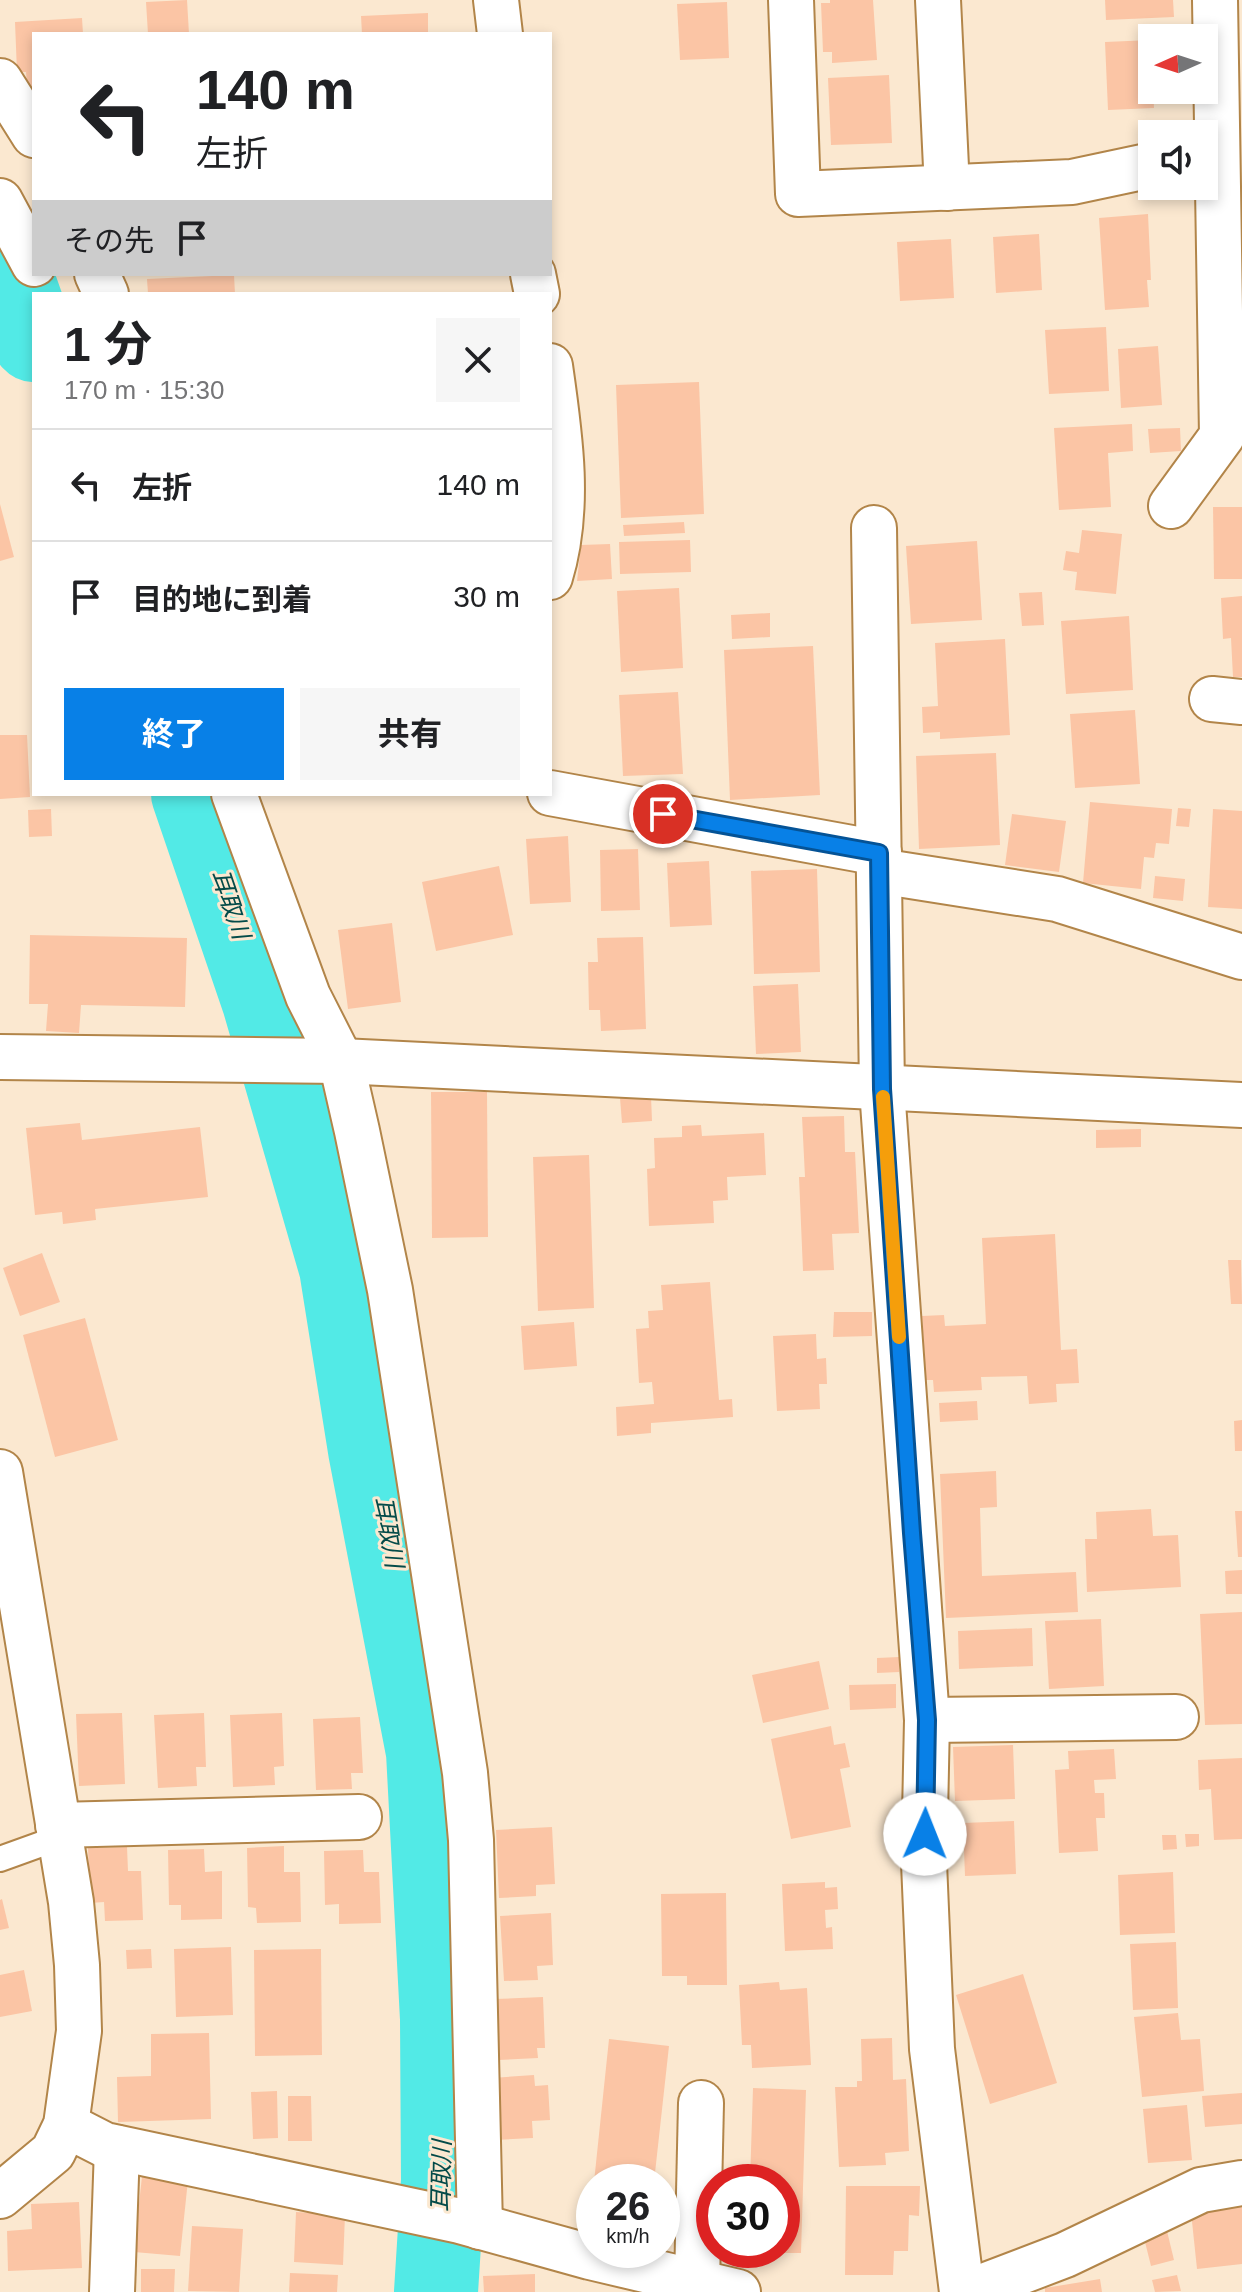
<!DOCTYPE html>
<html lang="ja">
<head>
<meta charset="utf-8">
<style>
	:root { --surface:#fff; --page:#f6f6f6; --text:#202124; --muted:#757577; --line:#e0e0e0; --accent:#0880e7 }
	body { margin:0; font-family:Helvetica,"Noto Sans JP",sans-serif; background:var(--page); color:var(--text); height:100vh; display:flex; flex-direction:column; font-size:30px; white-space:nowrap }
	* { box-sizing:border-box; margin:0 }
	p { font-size:26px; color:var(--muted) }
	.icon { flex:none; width:44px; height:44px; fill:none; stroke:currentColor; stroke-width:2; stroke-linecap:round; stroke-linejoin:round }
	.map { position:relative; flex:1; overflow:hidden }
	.drawer { position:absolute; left:32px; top:292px; width:520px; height:504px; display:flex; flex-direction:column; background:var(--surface); border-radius:0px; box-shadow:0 4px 12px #0003 }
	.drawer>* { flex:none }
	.guide { position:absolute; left:32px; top:32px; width:520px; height:244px; border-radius:0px; box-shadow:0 4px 12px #0003; background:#fff; color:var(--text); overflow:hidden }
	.needle { width:52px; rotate:267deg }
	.buttons { position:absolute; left:1138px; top:24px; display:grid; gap:16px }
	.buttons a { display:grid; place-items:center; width:80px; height:80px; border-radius:0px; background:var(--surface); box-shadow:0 4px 12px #0003; font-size:40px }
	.speed { position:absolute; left:576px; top:2164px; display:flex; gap:16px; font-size:40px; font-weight:700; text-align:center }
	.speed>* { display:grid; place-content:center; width:104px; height:104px; border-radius:50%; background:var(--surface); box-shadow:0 4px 12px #0003; line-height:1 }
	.speed small { font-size:20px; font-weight:400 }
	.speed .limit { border:12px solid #d22; background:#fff; color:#111 }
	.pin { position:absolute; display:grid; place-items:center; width:68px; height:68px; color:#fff; margin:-34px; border:4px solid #fff; border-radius:50%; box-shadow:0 2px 8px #0007 }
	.me { position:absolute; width:88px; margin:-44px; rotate:1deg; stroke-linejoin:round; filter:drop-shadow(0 0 6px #0008) }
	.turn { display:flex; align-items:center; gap:28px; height:168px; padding:0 32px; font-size:36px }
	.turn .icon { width:104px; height:104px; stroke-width:2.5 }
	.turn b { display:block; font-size:56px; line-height:68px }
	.then { display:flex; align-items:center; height:76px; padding:0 32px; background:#0003; gap:16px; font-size:30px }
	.round { display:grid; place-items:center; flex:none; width:84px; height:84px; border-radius:0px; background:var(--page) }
	.headline { display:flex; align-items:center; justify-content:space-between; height:136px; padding:0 32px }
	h1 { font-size:48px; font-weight:700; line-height:60px }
	.action { display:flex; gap:16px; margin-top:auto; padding:16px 32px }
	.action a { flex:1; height:92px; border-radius:0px; background:var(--accent); color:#fff; font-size:32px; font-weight:700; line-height:92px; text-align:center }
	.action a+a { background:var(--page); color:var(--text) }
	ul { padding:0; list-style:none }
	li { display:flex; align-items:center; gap:24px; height:112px; padding:0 32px; border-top:2px solid var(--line) }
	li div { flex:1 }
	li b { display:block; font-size:30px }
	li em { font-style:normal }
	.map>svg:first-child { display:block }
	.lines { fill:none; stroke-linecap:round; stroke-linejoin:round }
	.river { stroke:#52eae6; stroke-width:84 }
	.building { fill:#fbc5a5 }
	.service-casing { stroke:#b28549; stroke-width:28 }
	.minor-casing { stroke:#b28549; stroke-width:48 }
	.tertiary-casing { stroke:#b28549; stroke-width:48 }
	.service { stroke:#fff; stroke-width:24 }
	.minor { stroke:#fff; stroke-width:44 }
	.tertiary { stroke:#fff; stroke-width:44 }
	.route-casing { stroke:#055396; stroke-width:20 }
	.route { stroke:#0880e7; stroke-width:14 }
	.slow { stroke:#f59e0b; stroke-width:14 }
	.labels { text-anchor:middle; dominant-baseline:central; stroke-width:6; stroke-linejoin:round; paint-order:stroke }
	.water-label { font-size:24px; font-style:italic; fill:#044b49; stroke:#fbe8d0 }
</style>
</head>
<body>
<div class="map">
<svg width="1242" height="2292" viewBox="0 0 1242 2292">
	<rect width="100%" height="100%" fill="#fbe8d0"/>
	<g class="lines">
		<!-- river -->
		<g class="river">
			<polyline points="0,257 11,275 34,340"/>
			<polyline points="193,794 264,1002 341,1268 370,1450 428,1752 442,2019 443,2181 436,2292"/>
		</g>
	</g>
	<!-- building -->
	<g class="building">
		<polygon points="187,0 189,34 148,34 146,2"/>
		<polygon points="830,0 873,0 877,60 832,63 832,52 823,52 821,3 830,3"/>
		<polygon points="1105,0 1173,0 1174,17 1106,20"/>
		<polygon points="727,2 729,58 680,60 677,4"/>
		<polygon points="428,13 428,34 362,34 361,16"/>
		<polygon points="82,18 83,34 34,34 34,98 28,98 26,72 17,72 15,22"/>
		<polygon points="1151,40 1154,108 1108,110 1105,42"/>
		<polygon points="889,75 892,143 831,145 828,78"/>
		<polygon points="1148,214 1151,280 1147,280 1149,307 1105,310 1099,218"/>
		<polygon points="1039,234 1042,290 996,293 993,237"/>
		<polygon points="951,239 954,298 900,301 897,242"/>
		<polygon points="234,275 235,294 148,294 147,279"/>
		<polygon points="1106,327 1109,391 1049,394 1045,330"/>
		<polygon points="1158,346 1162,405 1121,408 1118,349"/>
		<polygon points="699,382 704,514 621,518 616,385"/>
		<polygon points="1132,424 1133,451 1108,453 1111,507 1059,510 1054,428"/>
		<polygon points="1180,428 1181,451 1150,453 1148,429"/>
		<polygon points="0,504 14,557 0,561"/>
		<polygon points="1213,507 1242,507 1242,579 1214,579"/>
		<polygon points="684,522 685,533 624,536 623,525"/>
		<polygon points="1082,530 1122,534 1116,594 1075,590 1077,572 1063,570 1066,551 1079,553"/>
		<polygon points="690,540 691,572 620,574 619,542"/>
		<polygon points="977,541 982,620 911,624 906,546"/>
		<polygon points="610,544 612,579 577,581 581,545"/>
		<polygon points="679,588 683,668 621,672 617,591"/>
		<polygon points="1042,592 1044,625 1022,626 1019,593"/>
		<polygon points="1242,596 1242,677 1233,677 1231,638 1223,639 1221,598"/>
		<polygon points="770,613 770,637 732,639 731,615"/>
		<polygon points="1129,616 1133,690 1066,694 1061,621"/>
		<polygon points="1005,639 1010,735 940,739 940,732 923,733 922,707 938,706 935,643"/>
		<polygon points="813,646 820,795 730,800 724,650"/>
		<polygon points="678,692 683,774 623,776 619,695"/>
		<polygon points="1135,710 1140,784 1075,788 1070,714"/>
		<polygon points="0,735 27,735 30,797 0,799"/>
		<polygon points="996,753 1000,845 919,849 916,756"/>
		<polygon points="1090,802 1172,809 1169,844 1156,843 1154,858 1144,857 1141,889 1083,883"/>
		<polygon points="1178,808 1191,809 1189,827 1176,826"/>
		<polygon points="51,809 52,836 29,837 28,810"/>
		<polygon points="1213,809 1242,811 1242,909 1208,907"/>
		<polygon points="1012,814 1066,821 1059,872 1005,865"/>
		<polygon points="568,836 571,902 530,904 526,839"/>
		<polygon points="638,849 640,910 601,911 600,850"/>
		<polygon points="709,861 712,925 670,927 667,863"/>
		<polygon points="499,866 513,935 436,951 422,882"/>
		<polygon points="817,869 820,972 754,974 751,871"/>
		<polygon points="1155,876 1185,879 1183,901 1153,898"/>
		<polygon points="392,923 401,1002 348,1009 338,930"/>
		<polygon points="30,935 187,938 185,1007 81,1005 79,1033 46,1031 48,1004 29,1004"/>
		<polygon points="643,937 646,1029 601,1031 600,1010 589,1010 588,962 598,962 597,938"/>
		<polygon points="798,984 801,1052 756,1054 753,986"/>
		<polygon points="431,1092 487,1092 488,1237 432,1238"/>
		<polygon points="651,1096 652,1121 622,1123 620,1098"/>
		<polygon points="844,1116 845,1152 855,1152 859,1233 832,1234 834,1270 803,1271 799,1177 805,1177 802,1117"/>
		<polygon points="80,1123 82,1140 200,1127 208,1197 95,1209 96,1220 63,1224 62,1212 35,1215 26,1128"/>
		<polygon points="701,1125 702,1136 764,1133 766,1175 727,1177 728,1200 713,1201 714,1223 649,1226 647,1169 655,1168 654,1138 682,1137 682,1126"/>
		<polygon points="1141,1129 1141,1147 1096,1148 1096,1130"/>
		<polygon points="589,1155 594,1308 538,1311 533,1157"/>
		<polygon points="1055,1234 1061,1350 1077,1349 1079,1383 1056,1384 1057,1402 1029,1404 1027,1376 981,1377 982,1390 934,1392 933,1380 926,1380 922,1316 944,1315 945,1326 986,1324 982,1238"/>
		<polygon points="42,1253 60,1302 20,1316 3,1268"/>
		<polygon points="1228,1260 1241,1260 1242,1304 1231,1304"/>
		<polygon points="710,1282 719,1400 732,1399 733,1417 651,1423 651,1433 617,1436 616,1407 654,1404 652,1382 639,1383 636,1329 649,1328 648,1311 663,1310 661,1285"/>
		<polygon points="834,1312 872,1312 872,1336 833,1337"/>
		<polygon points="85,1318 118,1440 55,1457 23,1335"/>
		<polygon points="574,1322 577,1366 524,1370 521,1326"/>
		<polygon points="816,1334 817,1359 826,1358 827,1384 819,1384 820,1409 777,1411 773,1336"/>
		<polygon points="977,1401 978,1420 940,1422 939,1403"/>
		<polygon points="1242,1420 1242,1451 1235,1451 1234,1421"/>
		<polygon points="996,1471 997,1507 980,1508 982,1576 1076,1572 1078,1612 946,1618 940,1474"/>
		<polygon points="1151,1509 1153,1536 1178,1535 1181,1587 1087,1592 1085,1539 1097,1539 1096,1512"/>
		<polygon points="1235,1511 1242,1511 1242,1557 1238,1557"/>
		<polygon points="1242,1570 1242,1594 1226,1594 1225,1571"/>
		<polygon points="1242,1612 1242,1724 1205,1725 1200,1614"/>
		<polygon points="1101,1619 1104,1686 1049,1689 1045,1621"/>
		<polygon points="1032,1628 1033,1666 959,1669 958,1631"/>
		<polygon points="899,1657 899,1672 877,1673 877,1658"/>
		<polygon points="819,1661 829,1709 763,1723 752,1675"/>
		<polygon points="896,1684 896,1708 850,1710 849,1685"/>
		<polygon points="122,1713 125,1784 79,1786 76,1714"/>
		<polygon points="204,1713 206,1767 196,1767 197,1786 158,1788 154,1715"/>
		<polygon points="282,1713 284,1766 274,1767 275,1785 233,1787 230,1715"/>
		<polygon points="360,1717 363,1773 351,1773 352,1789 316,1790 313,1719"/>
		<polygon points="831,1726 834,1745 845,1743 850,1767 840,1769 851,1827 791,1839 771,1739"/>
		<polygon points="1013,1745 1015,1799 955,1801 953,1747"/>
		<polygon points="1114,1749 1116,1779 1094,1780 1095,1793 1104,1793 1105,1818 1096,1818 1098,1851 1059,1853 1055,1770 1069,1769 1068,1751"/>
		<polygon points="1242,1758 1242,1839 1214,1840 1211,1789 1199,1790 1198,1760"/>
		<polygon points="1014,1821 1016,1874 965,1876 963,1823"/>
		<polygon points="552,1827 555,1884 536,1885 536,1896 499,1898 496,1830"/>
		<polygon points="1185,1834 1199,1834 1199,1846 1186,1847"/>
		<polygon points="1162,1835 1176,1835 1177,1849 1163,1850"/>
		<polygon points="284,1846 284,1872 300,1872 301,1922 257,1923 256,1908 248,1907 247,1848"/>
		<polygon points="127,1847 128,1871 141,1871 143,1920 105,1921 104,1902 90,1903 88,1848"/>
		<polygon points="204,1849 205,1872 222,1871 222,1919 181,1920 181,1905 169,1905 168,1850"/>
		<polygon points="363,1850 364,1872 379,1872 381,1923 339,1924 339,1904 325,1905 324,1851"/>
		<polygon points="1173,1872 1175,1933 1120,1935 1118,1875"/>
		<polygon points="825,1882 825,1888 837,1887 838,1909 825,1910 826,1928 832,1927 833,1949 785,1951 782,1884"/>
		<polygon points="726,1893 727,1985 687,1985 687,1976 662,1976 661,1894"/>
		<polygon points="2,1899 9,1928 0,1930 0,1900"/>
		<polygon points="551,1913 553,1965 537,1966 538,1980 504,1981 500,1916"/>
		<polygon points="1176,1942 1178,2008 1133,2010 1130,1944"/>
		<polygon points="231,1947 233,2015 176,2017 174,1949"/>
		<polygon points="151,1949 152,1968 127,1969 126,1950"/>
		<polygon points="321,1949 322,2055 255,2056 254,1950"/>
		<polygon points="24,1970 32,2011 0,2017 0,1975"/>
		<polygon points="1023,1974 1057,2083 990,2104 956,1995"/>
		<polygon points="779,1982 780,1990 807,1988 811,2065 752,2068 751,2045 742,2045 739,1985"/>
		<polygon points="543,1997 545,2048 537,2048 538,2058 498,2060 495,1999"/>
		<polygon points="1178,2013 1181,2040 1200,2039 1204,2091 1142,2097 1134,2017"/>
		<polygon points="209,2033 211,2119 118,2122 117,2077 151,2076 151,2034"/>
		<polygon points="892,2038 893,2080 906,2079 909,2151 885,2153 886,2165 839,2167 835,2087 857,2087 857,2081 862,2081 861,2039"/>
		<polygon points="609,2039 669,2046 654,2182 594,2182"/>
		<polygon points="534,2075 535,2086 548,2085 550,2120 532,2121 533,2138 495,2140 492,2078"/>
		<polygon points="753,2088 806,2090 801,2253 782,2253 782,2182 750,2182"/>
		<polygon points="277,2091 278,2138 253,2139 251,2092"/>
		<polygon points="1242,2093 1242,2124 1205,2127 1202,2096"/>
		<polygon points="288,2096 311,2096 312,2141 288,2141"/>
		<polygon points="1187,2105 1192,2160 1148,2163 1143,2109"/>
		<polygon points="142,2176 188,2180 180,2256 134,2252"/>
		<polygon points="846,2186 920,2186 919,2216 909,2215 908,2251 894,2251 893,2275 845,2275"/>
		<polygon points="79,2202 82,2268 8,2271 7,2231 32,2229 31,2204"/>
		<polygon points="1242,2206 1242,2264 1197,2269 1191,2212"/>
		<polygon points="296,2212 345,2215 343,2265 294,2262"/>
		<polygon points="192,2226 243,2229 239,2292 188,2291"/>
		<polygon points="1167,2231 1174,2260 1151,2266 1144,2238"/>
		<polygon points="141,2269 175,2269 174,2292 141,2292"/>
		<polygon points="290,2273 338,2275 337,2292 289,2292"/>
		<polygon points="535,2274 535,2292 484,2292 483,2276"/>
		<polygon points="1177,2275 1181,2291 1155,2292 1152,2280"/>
		<polygon points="1100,2279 1102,2292 1045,2292 1045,2288"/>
	</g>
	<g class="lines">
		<defs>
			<polyline id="service" points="0,1859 61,1837"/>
			<g id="minor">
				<polyline points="496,0 500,34"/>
				<polyline points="791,0 798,194 1072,182 1152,165"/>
				<polyline points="938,0 947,188"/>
				<polyline points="0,81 34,135"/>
				<polyline points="0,201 34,264"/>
				<polyline points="97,274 106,294"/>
				<polyline points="533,274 537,294"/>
				<path d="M550,366C560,435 571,509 550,577"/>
				<polyline points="1171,506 1222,436 1215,0"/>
				<polyline points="874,528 882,1089 927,1720 924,1863 932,2049 962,2292"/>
				<polyline points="1212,699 1242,702"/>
				<polyline points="550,793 879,853"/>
				<polyline points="234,794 308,996 341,1061 357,1131 390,1290 465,1773 471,1840 480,2227"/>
				<polyline points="879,871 1057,899 1242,957"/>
				<polyline points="0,1472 71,1902 77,1965 79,2031 66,2125 53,2152 0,2196"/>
				<polyline points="927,1720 1176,1717"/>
				<polyline points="58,1825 359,1817"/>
				<polyline points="66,2125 105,2145 460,2221 590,2257 738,2292"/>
				<polyline points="697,2283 701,2103"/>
				<polyline points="112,2292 117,2148"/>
				<polyline points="968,2292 1065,2255 1201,2190 1242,2183"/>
			</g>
			<polyline id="tertiary" points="0,1057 341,1061 1242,1105"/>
		</defs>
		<!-- service casing -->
		<use href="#service" class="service-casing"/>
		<!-- minor casing -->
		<use href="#minor" class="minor-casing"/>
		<!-- tertiary casing -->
		<use href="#tertiary" class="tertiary-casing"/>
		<!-- service -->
		<use href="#service" class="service"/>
		<!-- minor -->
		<use href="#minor" class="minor"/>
		<!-- tertiary -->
		<use href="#tertiary" class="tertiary"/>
	</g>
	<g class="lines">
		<defs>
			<polyline id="route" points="663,814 879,853 882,1089 912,1533 927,1720 925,1834"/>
		</defs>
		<!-- route casing -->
		<use href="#route" class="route-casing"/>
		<!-- route -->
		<use href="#route" class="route"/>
		<!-- slow -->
		<polyline class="slow" points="883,1097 899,1337"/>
	</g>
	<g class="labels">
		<!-- water labels -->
		<g class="water-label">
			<text transform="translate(231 904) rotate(71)">耳取川</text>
			<text transform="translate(389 1532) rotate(80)">耳取川</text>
			<text transform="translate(441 2176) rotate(-89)">耳取川</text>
		</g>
	</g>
</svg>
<div class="buttons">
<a><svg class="needle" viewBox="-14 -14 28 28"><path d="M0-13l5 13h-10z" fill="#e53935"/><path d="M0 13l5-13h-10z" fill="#757577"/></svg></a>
<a><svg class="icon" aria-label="sound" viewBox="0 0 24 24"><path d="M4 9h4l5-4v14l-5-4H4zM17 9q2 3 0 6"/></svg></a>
</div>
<div class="speed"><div>26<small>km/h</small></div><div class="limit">30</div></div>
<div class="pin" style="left:663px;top:814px;background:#d93025"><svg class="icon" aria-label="arrive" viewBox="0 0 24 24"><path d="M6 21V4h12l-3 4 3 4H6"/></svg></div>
<svg class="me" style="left:925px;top:1834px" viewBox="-20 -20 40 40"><circle r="19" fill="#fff"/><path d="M0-13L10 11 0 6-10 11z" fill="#0880e7"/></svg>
<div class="guide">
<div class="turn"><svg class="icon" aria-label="left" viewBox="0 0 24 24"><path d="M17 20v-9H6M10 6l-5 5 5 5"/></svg><div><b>140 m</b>左折</div></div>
<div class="then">その先<svg class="icon" aria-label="arrive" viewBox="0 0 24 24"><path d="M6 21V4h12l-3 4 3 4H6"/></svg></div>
</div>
<section class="drawer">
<div class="headline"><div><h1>1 分</h1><p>170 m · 15:30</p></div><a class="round"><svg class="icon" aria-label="close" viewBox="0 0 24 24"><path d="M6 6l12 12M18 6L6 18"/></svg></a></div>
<ul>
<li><svg class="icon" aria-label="left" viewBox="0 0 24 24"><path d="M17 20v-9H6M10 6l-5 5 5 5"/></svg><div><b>左折</b></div><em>140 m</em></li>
<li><svg class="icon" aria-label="arrive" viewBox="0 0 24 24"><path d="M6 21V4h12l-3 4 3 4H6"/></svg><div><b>目的地に到着</b></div><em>30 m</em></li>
</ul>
<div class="action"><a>終了</a><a>共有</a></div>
</section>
</div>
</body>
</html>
